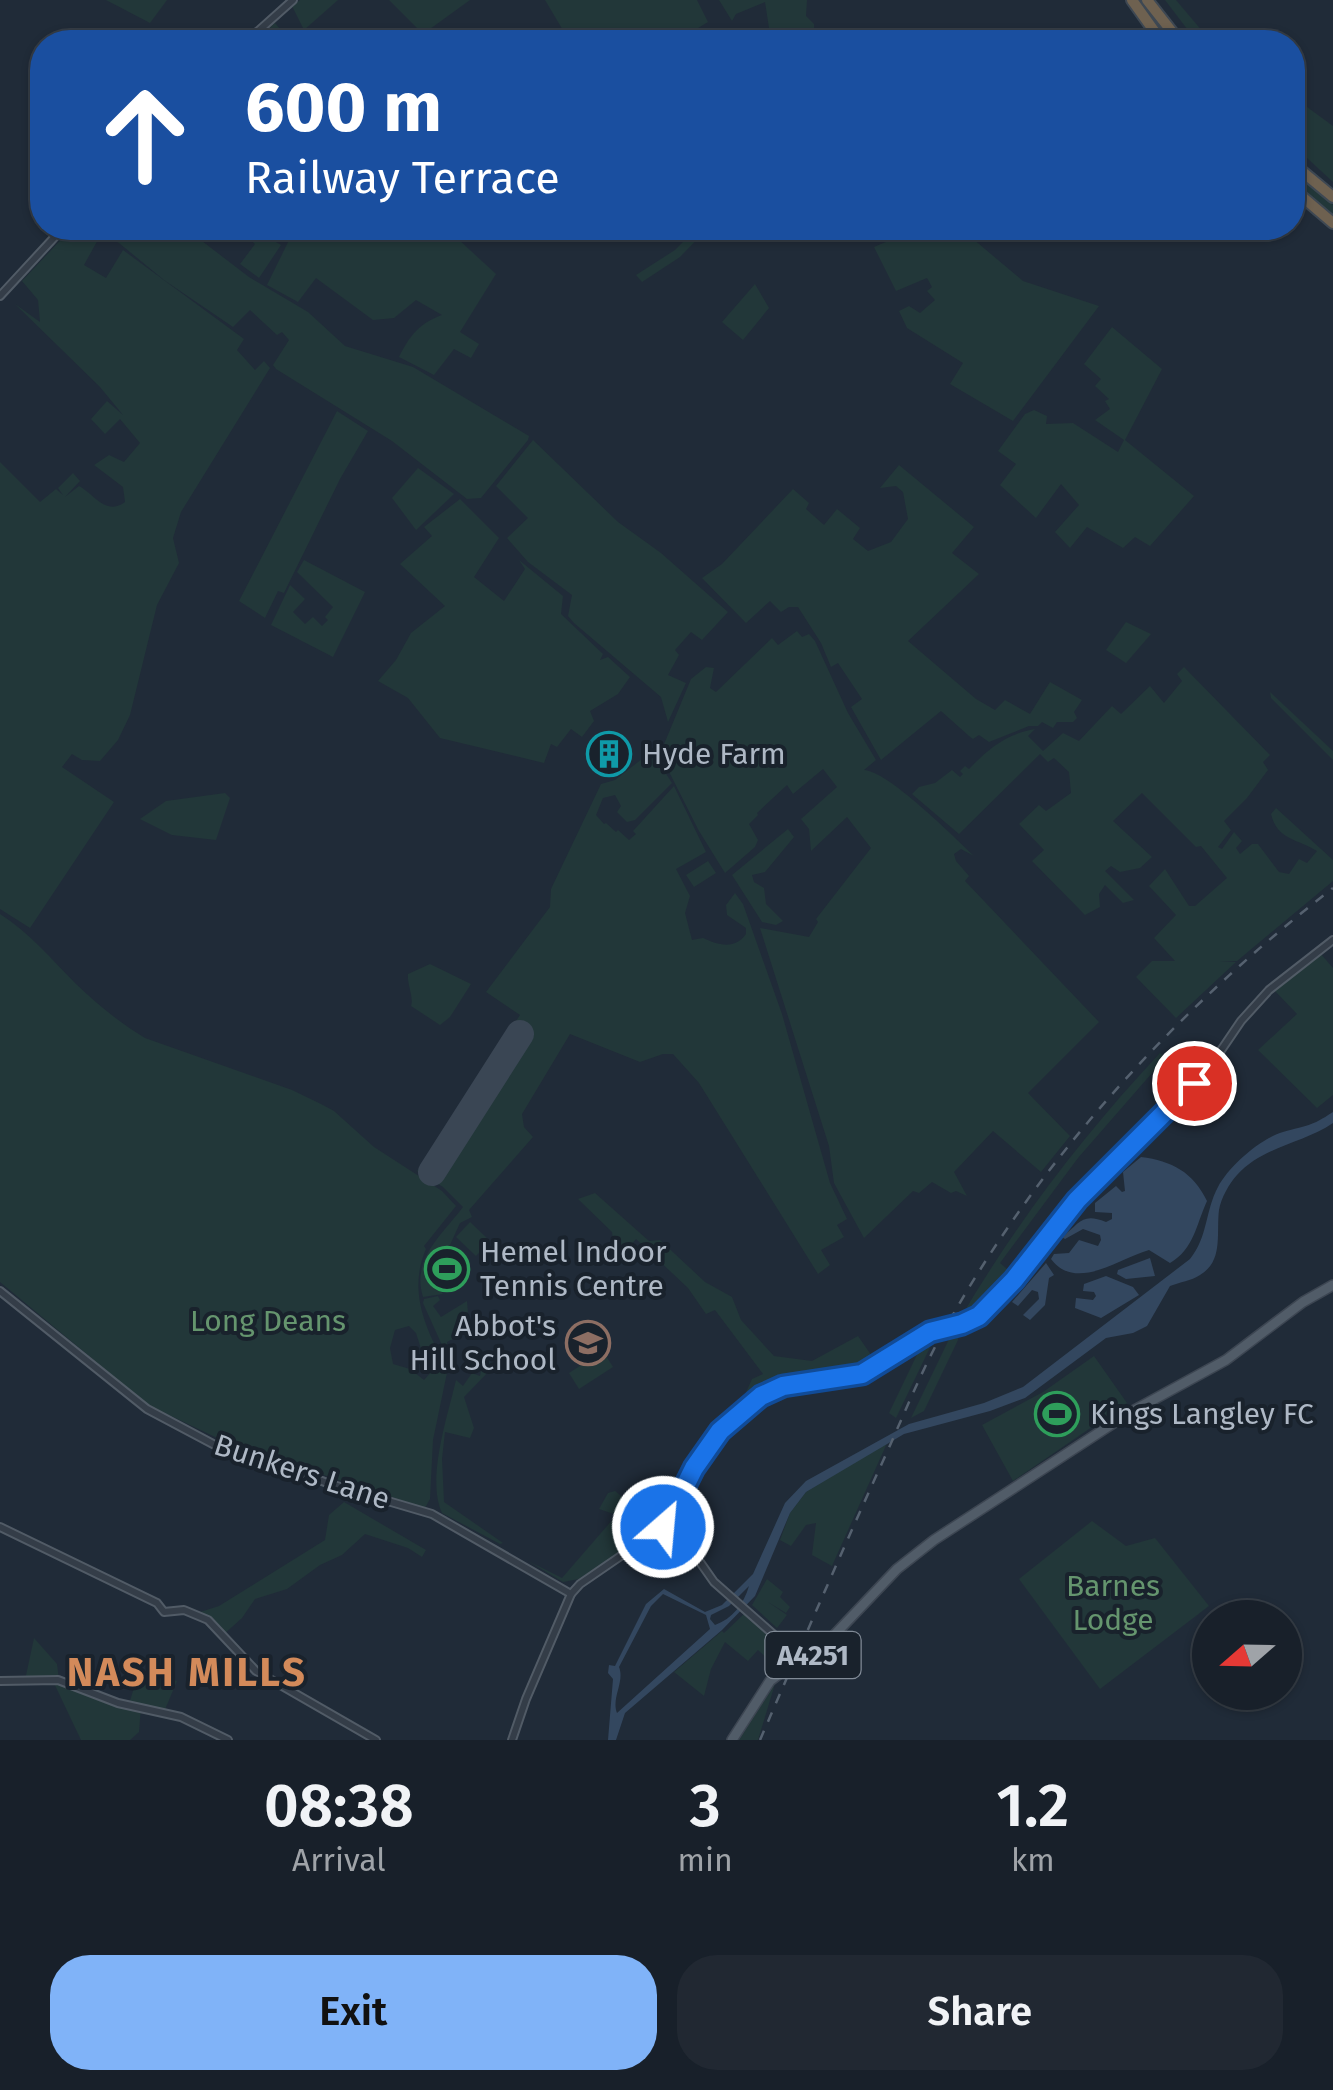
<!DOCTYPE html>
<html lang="en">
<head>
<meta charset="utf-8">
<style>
	:root { --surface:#18202a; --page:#212832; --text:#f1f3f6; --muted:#9fa3a8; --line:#363e47; --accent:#80b3f8 }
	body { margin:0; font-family:"Fira Sans",sans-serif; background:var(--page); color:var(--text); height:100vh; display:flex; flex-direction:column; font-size:38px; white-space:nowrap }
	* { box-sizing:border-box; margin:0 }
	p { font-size:32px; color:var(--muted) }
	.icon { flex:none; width:55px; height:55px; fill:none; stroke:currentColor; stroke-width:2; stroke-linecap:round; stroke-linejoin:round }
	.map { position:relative; height:1740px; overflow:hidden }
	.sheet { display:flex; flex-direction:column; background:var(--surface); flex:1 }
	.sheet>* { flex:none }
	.hud { position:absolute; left:30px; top:30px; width:1275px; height:210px; border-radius:40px; box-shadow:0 2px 8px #0004,0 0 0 2px var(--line); background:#1a4fa0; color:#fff; overflow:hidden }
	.needle { width:65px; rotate:250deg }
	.buttons { position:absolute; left:1192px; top:1600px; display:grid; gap:20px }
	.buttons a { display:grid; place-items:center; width:110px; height:110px; border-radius:50%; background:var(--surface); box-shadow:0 2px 8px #0004,0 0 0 2px var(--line); font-size:50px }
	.pin { position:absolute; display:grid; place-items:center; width:85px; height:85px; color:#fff; margin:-42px; border:5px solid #fff; border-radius:50%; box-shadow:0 2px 10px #0007 }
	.me { position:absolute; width:110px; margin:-55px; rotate:27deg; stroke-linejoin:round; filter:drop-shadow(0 0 8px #0008) }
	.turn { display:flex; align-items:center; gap:35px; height:210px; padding:0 50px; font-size:45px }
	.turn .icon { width:130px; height:130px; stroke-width:2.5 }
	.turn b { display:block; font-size:70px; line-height:85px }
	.eta { display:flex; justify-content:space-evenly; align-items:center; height:170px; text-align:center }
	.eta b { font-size:60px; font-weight:600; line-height:70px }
	.cta { display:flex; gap:20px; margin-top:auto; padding:20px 50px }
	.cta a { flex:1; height:115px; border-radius:40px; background:var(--accent); color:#111; font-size:40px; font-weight:600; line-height:115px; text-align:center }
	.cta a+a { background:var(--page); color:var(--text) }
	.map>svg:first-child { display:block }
	.green { fill:#223739 }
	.water { fill:#33475f; fill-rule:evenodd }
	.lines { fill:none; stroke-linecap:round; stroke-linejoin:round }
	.runway { stroke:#3a4654; stroke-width:28 }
	.tertiary-casing { stroke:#515b66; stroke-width:10 }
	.primary-casing { stroke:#3d4652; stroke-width:12 }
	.motorway-casing { stroke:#3e4853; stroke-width:14 }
	.tertiary { stroke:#343d48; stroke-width:6 }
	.primary { stroke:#515c68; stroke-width:9 }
	.motorway { stroke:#6e6150; stroke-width:10 }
	.rail { stroke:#55616f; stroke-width:2.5; stroke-dasharray:10 10; stroke-linecap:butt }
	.route-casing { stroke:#114b97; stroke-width:25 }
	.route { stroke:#1a73e8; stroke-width:18 }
	.labels { text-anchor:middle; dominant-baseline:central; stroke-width:8; stroke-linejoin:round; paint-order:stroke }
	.shield { fill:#19222c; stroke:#818b97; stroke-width:2.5 }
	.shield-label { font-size:28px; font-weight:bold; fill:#aeb8c5 }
	.poi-label { font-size:30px; fill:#aeb8c5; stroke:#19222c; text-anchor:start }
	.park-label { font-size:30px; fill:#65956e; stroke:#19222c }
	.street-label { font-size:30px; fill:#aeb8c5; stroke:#19222c }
	.district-label { font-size:40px; font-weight:bold; letter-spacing:2.5px; fill:#d38a5a; stroke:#19222c }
</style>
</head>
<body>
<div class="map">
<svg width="1333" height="1740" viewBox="0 0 1333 1740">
	<rect width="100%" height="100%" fill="#202b38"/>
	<!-- green -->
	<g class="green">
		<polygon points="106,0 167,0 150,23"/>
		<polygon points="300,0 338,0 304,30 292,6"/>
		<polygon points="389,0 470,0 423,34"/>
		<polygon points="545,0 697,0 708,22 675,42 570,42"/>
		<polygon points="719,0 807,0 806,16 814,24 814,34 821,42 767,42 769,28 765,2 736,14 732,21"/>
		<polygon points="1165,0 1176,0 1203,32 1220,42 1197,42"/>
		<polygon points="275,23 291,42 253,42"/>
		<polygon points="1292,96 1333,126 1333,182 1293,145"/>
		<polygon points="1292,169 1333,205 1333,215 1293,180"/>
		<path d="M72,228H82L100,236L84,265L106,278L123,250L244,339L237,350L255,370L264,361L270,368L181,512L173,538L179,563L157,605L130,715L118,740L100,761L82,760L72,754L62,767L114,802L30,928L0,909V462L40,502L56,489L63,495L58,488L73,473L80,481L65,497L79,486C95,495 106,516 125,502L123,487L94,465L109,455L124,462L140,443L120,419L105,434L91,419L107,401L123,415L100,387L15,304L40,322L38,300L22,281Z"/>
		<polygon points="89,228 185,228 249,277 308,312 345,346 413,367 529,436 528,440 481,498 467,499 392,441 276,369 273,365 289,340 282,332 277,335 250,310 233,327 164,280 119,243"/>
		<polygon points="252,228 278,228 271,239 281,245 259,278 240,264 255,244 246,236"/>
		<path d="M289,228H446L496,274L460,332L479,344L471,358L454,349L434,375L399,357C410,335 420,323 442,315L416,300L394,318L373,320L316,278L298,302L267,285L292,234Z"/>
		<polygon points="697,228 708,228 680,257 642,282 636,275 675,250"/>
		<polygon points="919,228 960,228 1023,281 1099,306 1013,421 950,384 963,363 907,328 899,311 909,306 920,313 935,300 927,291 932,287 927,278 896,291 874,247"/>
		<polygon points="755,284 769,308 743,340 722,322"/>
		<polygon points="1112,327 1162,369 1125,440 1194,496 1150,546 1135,537 1123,548 1087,527 1070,548 1055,532 1079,505 1061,484 1036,518 1000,485 1016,464 998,451 1025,414 1034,410 1047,416 1046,424 1073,423 1118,452 1124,440 1095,420 1110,409 1105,401 1109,399 1095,386 1101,379 1084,364"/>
		<polygon points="337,411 368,431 340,479 284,593 278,591 265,618 239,601"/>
		<polygon points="533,440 618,522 661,553 728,612 702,640 691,632 675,650 679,655 668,675 686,683 668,722 661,697 574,623 568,616 572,595 528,562 507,538 528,518 496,486"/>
		<polygon points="899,465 974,527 952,553 979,574 908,641 976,699 995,710 1005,700 1030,714 1050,682 1082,700 1074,712 1077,718 1073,722 1057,722 1053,728 1042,722 1038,726 1029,726 989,742 979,735 973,739 969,736 941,711 881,760 851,707 862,699 838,663 831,667 821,643 798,607 789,607 781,612 770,601 746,623 702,578 722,564 793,489 809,503 806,509 824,525 837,509 860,528 853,539 868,551 891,542 908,519 903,492 896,486 880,488"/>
		<polygon points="418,468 454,494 416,530 392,498"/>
		<polygon points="460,499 499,538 474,577 504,601 525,569 519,560 563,596 561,614 603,654 600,660 608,657 630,677 618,694 590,711 594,721 582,737 571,729 557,747 551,744 544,763 440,738 408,698 378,681 396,660 411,633 445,606 400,564 432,536 424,527"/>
		<polygon points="304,560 365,592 333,657 271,625 290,585 305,599 293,612 305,624 313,617 322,626 328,620 325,617 333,607 297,572"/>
		<polygon points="1126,622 1151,634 1126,663 1106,650"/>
		<path d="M797,631L802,637L809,634L815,641L848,713L876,760L864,770C888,771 953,836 974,856L961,849L954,854L956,861L969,876L965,881L1099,1022L1028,1093L1070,1136L1041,1172L993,1131L954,1172L967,1196L956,1191L951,1193L932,1182L919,1193L913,1191L864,1238L834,1183L829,1146L760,928L809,937L818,922L816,919L871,848L847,817L811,851L809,829L801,819L837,787L823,769L793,794L787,785L757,813L758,815L749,824L758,840L755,847L725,873L699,831L660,754L691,679L706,667L714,668L710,688L716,692L772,638L778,645Z"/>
		<path d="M1184,667L1270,755L1263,762L1268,770L1247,798L1224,821L1231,830L1218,847L1222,849L1234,832L1242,841L1236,848L1240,854L1252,844H1258L1279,872L1289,874L1299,859L1307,863L1317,851C1298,839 1277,840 1271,814L1276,808L1333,860V881L1237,961H1220L1236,962L1176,1018L1136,977L1152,961H1175L1154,938L1176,915L1149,886L1165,869L1189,906H1195L1227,878L1201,846L1196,847L1142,793L1113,821L1152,857L1140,868L1120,872L1111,866L1105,871L1134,900L1123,903L1105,885L1099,894L1100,907L1085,915L1032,861L1044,850L1019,824L1039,805L1046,811L1071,793L1069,772L1054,758L1048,762L1040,754L959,834L912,794L919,787L935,783L952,770L960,777L963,774L960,771L965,766L969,769C988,749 1006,734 1035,729L1028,736L1043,751L1063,733L1079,741L1112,706L1121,714L1150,686L1164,703L1182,681L1177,674Z"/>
		<polygon points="1270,692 1333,751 1333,760 1271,698"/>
		<path d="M647,755L655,757L672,783L635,820L627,822L617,812L621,806L615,795L603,798L596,815L604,824L606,823L616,832L618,830L629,840L636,834L633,831L674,786L706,852L676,869L690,896L685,913L692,940L703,938C718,945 735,950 746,934V928L727,915L726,905L735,893L743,904L782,1014L830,1183L847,1219L837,1225L844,1237L821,1250L830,1265L818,1274L699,1083L673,1054H663L640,1062L570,1034L522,1114L524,1127L533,1137L469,1210L472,1217L460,1223L450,1245L426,1271L443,1294L423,1297C411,1259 442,1235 463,1207L443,1187L417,1171L520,1015L486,992L550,907L551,889L601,784L615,780Z"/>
		<polygon points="225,793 230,798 216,840 172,835 140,819 166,801"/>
		<polygon points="788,829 794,837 765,872 752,875 754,882 764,888 766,904 783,921 776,925 762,922 732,875"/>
		<polygon points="708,861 716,873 694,887 686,875"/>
		<path d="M0,914C29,932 52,960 76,984C98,1005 120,1023 145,1038L292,1090L321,1104L334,1111L374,1147L442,1191L456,1206L424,1246L426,1249C408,1291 425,1327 445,1365L433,1368L436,1363L422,1352L416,1333L409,1326L395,1330L390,1348L393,1364L410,1369L424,1380L432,1371L448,1368L433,1440L430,1499L425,1508L232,1445L148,1405L0,1282Z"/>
		<polygon points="1320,953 1333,968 1333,1095 1317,1108 1258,1050 1297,1014 1275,991"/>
		<path d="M430,964L471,984L450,1017L440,1025L411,1006C414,997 407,985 408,974Z"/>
		<path d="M1160,1053L1166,1057L1078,1158L1000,1263L1007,1269C993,1290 985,1307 961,1317C1017,1222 1084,1134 1160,1053Z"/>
		<polygon points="595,1193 649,1241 660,1240 705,1282 732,1297 741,1320 774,1356 812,1361 858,1336 876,1362 843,1372 774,1381 743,1399 752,1379 763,1374 715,1310 706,1314 688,1288 636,1239 616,1263 612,1232 578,1199"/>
		<polygon points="470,1222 490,1241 476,1256 456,1237"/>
		<polygon points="438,1296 440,1300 433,1306 441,1317 467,1301 468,1313 462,1311 457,1317 465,1328 464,1333 447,1342 448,1355 455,1359 450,1363 423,1303 424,1299"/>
		<polygon points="953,1331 959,1331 958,1340 924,1411 911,1418"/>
		<polygon points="937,1333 896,1418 889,1413 924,1340"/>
		<polygon points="603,1351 613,1367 579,1389 569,1373"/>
		<polygon points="1094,1356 1127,1403 1013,1481 982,1425 1043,1392"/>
		<path d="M493,1362V1367L464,1397L474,1428L470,1438L445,1432L442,1459L444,1502L503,1543L500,1544L442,1513C426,1479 448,1415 456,1380L463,1386L472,1373L480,1376L482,1365Z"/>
		<polygon points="888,1441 832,1566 812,1555 816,1523 806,1525 791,1546 780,1540 790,1513 806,1492"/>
		<polygon points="615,1491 646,1516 643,1524 599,1509 608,1493"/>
		<polygon points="344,1502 426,1550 422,1557 408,1548 365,1534 342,1555 320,1565 287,1589 255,1599 242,1618 222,1636 197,1613 219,1606 325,1540 329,1515"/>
		<polygon points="614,1518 636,1525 621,1540 627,1548 579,1579 563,1582 528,1561 562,1578"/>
		<polygon points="1092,1521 1126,1546 1155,1538 1209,1606 1100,1689 1019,1579"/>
		<polygon points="767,1579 783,1592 780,1597 790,1607 786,1613 768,1602 787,1615 777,1628 752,1605"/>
		<polygon points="745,1613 762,1628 779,1653 769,1660 758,1650 748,1661 725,1642 711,1669 704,1696 674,1672 722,1631 724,1633"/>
		<polygon points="34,1638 57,1664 59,1680 129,1704 140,1668 177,1681 164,1712 141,1707 139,1732 130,1740 81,1740 52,1679 25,1680"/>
		<polygon points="775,1684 758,1740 739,1740"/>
	</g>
	<!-- water -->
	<g class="water">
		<path d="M1333,1112V1123C1302,1144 1263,1146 1237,1175C1229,1184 1221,1198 1219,1210C1216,1233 1224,1261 1200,1275C1191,1281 1180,1282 1170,1286L1147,1326L1133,1333L1106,1338L1025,1398L990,1411L904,1434L806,1492L790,1513L755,1596L722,1630L625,1713L616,1740H608L613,1679L608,1673L609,1665L615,1666L646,1604L664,1589L705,1612L722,1605L753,1574L785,1503L806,1481L909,1424L984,1403L1023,1387L1190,1259C1208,1237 1205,1211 1218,1187C1229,1166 1260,1139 1283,1132C1308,1125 1310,1127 1333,1112ZM749,1586C744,1604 732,1619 715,1625L710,1619L711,1615L729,1606ZM663,1594L706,1615L710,1629L617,1713C611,1698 625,1682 619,1667L651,1606Z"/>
		<path d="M1141,1157C1172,1161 1193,1172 1207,1201C1196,1225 1194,1249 1170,1263L1149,1250C1118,1259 1076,1292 1051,1259L1054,1254L1069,1253L1079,1240L1098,1246L1101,1240L1100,1235L1083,1229L1065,1239L1062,1237C1080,1223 1082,1212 1106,1222L1112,1219V1213L1095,1212V1203L1116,1186L1122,1192L1125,1191L1123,1172Z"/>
		<polygon points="1150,1258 1155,1276 1126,1279 1117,1274 1118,1270"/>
		<polygon points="1046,1263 1054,1275 1049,1278 1045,1305 1030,1320 1023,1315 1039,1299 1038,1292 1032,1290 1018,1306 1012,1302"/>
		<polygon points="1106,1276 1133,1287 1139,1295 1101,1318 1075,1308 1076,1298 1093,1300 1096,1296 1094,1292 1083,1291 1084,1284"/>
	</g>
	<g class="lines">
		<!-- runway -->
		<polyline class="runway" points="432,1172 520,1034"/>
		<defs>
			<g id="tertiary">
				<polyline points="246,42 293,0"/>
				<polyline points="0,296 63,228"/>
				<polyline points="0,1291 147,1409 228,1452 263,1459 330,1484 432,1514 571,1594"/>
				<polyline points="670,1515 694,1468 721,1431 761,1395 783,1386 862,1374 931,1332 963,1324 979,1316 1014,1280 1077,1200 1207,1071 1241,1021 1269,990 1333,940"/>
				<circle cx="668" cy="1522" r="7"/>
				<polyline points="674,1525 714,1582 773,1634 791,1665"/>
				<polyline points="0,1527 157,1603 164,1612 184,1610 208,1620 256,1671 376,1740"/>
				<polyline points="0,1681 58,1680 118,1703 181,1717 228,1740"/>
				<polyline points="512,1740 526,1699 571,1594 580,1584 663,1527"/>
			</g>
			<polyline id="primary" points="732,1740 770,1681 791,1665 820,1650 897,1569 934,1540 1129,1413 1226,1360 1303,1302 1333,1285"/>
			<g id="motorway">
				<polyline points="1132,0 1162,42"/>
				<polyline points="1147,0 1180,42"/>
				<polyline points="1292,163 1333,197"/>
				<polyline points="1292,188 1333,223"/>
			</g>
		</defs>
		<!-- tertiary casing -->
		<use href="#tertiary" class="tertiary-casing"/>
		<!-- primary casing -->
		<use href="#primary" class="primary-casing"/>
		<!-- motorway casing -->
		<use href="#motorway" class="motorway-casing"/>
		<!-- tertiary -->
		<use href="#tertiary" class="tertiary"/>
		<!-- primary -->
		<use href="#primary" class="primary"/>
		<!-- motorway -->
		<use href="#motorway" class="motorway"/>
		<!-- rail -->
		<path class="rail" d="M760,1740C802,1643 844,1546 888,1450C903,1416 918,1380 935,1347C1032,1166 1172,1013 1333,888"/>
	</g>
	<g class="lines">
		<defs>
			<polyline id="route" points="663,1527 662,1519 670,1516 694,1468 720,1431 761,1396 783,1386 862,1374 930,1332 962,1324 979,1316 1014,1280 1077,1200 1194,1083"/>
		</defs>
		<!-- route casing -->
		<use href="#route" class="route-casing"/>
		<!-- route -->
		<use href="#route" class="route"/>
	</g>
	<!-- icons -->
	<defs>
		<symbol id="building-ring" viewBox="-11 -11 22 22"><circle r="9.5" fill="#19222c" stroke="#0f9aa8" stroke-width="1.5"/><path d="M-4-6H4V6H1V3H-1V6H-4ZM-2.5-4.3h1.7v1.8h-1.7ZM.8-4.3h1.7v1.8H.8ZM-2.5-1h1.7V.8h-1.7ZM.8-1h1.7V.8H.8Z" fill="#0f9aa8"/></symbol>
		<symbol id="stadium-ring" viewBox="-11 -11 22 22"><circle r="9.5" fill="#19222c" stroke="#2e9e5b" stroke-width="1.5"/><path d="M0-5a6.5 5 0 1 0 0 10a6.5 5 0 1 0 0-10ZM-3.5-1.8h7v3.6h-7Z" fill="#2e9e5b"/></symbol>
		<symbol id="school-ring" viewBox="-11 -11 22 22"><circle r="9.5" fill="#19222c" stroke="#8d6e63" stroke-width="1.5"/><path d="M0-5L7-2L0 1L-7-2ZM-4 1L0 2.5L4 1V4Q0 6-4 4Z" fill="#8d6e63"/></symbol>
	</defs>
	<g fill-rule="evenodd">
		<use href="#building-ring" x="584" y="729" width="50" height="50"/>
		<use href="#stadium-ring" x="422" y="1244" width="50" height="50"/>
		<use href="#school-ring" x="563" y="1318" width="50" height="50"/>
		<use href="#stadium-ring" x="1032" y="1389" width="50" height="50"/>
	</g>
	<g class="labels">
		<!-- shield labels -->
		<rect class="shield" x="765.5" y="1632" width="95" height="46" rx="8"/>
		<g class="shield-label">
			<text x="813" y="1655">A4251</text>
		</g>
		<!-- poi labels -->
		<g class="poi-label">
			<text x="642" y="754">Hyde Farm</text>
			<text x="480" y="1252">Hemel Indoor<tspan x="480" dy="34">Tennis Centre</tspan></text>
			<text x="556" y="1326" text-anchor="end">Abbot's<tspan x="556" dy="34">Hill School</tspan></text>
			<text x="1090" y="1414">Kings Langley FC</text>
		</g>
		<!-- park labels -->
		<g class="park-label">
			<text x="268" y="1321">Long Deans</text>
			<text x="1113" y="1586">Barnes<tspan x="1113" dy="34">Lodge</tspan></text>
		</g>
		<!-- street labels -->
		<g class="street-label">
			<text transform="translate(302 1472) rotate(18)">Bunkers Lane</text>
		</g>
		<!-- district labels -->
		<g class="district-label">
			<text x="187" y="1673">NASH MILLS</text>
		</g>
	</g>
</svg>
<div class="buttons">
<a><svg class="needle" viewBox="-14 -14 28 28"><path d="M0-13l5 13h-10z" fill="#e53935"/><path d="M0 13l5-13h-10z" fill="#9fa3a8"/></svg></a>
</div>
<div class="pin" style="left:1194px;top:1083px;background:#d93025"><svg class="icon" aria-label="arrive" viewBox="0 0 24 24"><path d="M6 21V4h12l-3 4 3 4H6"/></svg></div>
<svg class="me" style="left:663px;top:1527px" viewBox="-20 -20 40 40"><circle r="17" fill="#1a73e8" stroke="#fff" stroke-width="3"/><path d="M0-11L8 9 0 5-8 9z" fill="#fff"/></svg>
<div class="hud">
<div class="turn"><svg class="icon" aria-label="ahead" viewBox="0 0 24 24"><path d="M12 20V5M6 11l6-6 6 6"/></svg><div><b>600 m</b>Railway Terrace</div></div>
</div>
</div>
<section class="sheet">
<div class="eta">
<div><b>08:38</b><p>Arrival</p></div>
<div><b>3</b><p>min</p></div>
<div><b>1.2</b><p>km</p></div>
</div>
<div class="cta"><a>Exit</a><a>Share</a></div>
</section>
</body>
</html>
